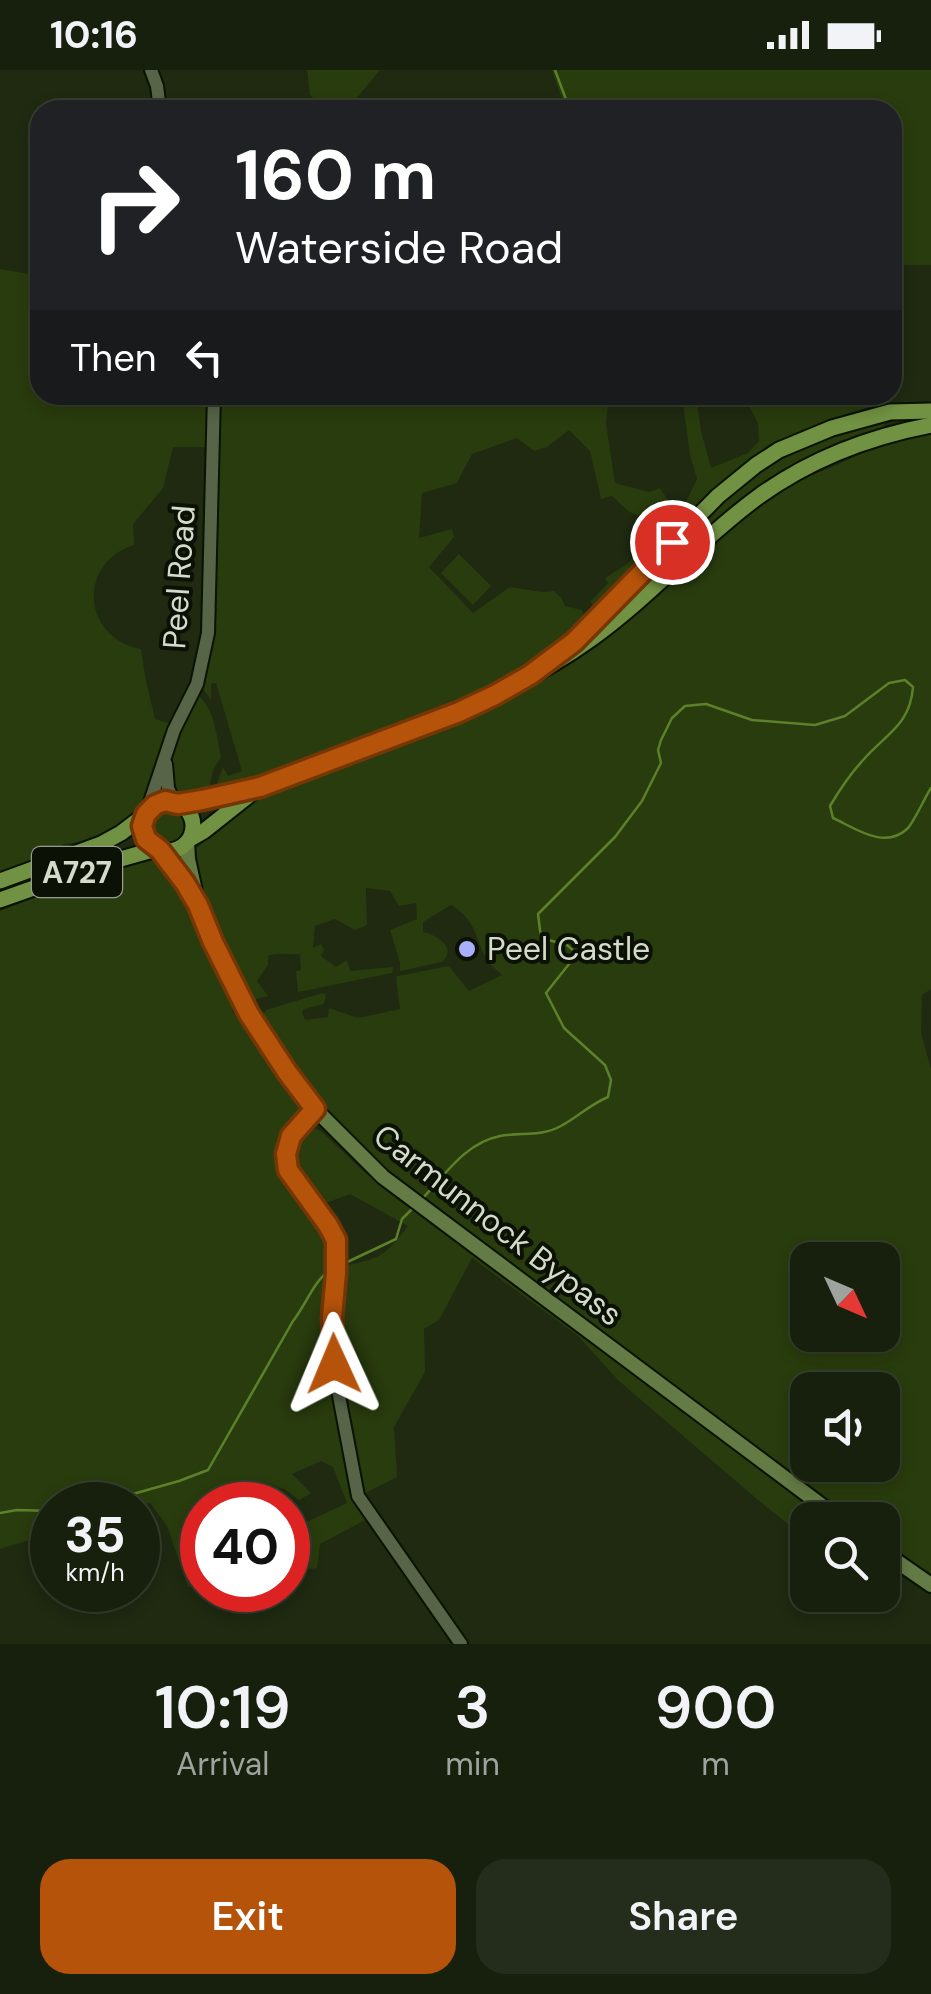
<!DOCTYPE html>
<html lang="en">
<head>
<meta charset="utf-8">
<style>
	:root { --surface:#17200d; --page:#242d1b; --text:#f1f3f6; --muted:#9ea39d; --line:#363e2e; --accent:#b45309 }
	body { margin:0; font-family:"DM Sans",sans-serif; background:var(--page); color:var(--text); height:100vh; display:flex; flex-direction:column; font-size:38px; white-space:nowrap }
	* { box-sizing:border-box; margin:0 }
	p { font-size:32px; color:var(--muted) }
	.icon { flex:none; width:55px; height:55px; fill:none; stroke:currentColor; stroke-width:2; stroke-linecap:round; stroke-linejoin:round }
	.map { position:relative; height:1574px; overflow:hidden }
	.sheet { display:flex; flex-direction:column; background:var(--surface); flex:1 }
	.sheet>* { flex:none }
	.banner { position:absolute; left:30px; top:30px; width:872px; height:305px; border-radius:30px; box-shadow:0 5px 15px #0003,0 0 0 2px var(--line); background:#202124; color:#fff; overflow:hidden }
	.needle { width:65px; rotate:134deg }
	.tools { position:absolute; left:790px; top:1172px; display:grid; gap:20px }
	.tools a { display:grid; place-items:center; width:110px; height:110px; border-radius:20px; background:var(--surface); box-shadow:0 5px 15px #0003,0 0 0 2px var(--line); font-size:50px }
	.speed { position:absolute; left:30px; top:1412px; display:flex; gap:20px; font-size:50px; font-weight:700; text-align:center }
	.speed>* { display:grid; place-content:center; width:130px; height:130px; border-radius:50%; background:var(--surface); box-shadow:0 5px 15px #0003,0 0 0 2px var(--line); line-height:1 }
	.speed small { font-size:25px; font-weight:400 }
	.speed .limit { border:15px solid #d22; background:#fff; color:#111 }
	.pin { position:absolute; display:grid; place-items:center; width:85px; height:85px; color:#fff; margin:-42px; border:5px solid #fff; border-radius:50%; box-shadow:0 2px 10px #0007 }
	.me { position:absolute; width:110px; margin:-55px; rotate:359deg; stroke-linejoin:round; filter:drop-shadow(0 0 8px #0008) }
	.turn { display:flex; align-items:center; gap:35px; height:210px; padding:0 40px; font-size:45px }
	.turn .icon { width:130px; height:130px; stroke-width:2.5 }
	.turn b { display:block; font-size:70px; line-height:85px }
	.then { display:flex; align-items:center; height:95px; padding:0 40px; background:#0003; gap:20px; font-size:38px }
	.eta { display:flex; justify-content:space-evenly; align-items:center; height:170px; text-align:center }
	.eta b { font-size:60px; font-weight:600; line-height:70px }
	.cta { display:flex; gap:20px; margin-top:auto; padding:20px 40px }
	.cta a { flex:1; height:115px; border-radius:30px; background:var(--accent); color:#fff; font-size:40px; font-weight:600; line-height:115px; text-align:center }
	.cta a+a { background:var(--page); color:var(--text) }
	.status { display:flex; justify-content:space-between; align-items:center; height:70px; padding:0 50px; background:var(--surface); direction:ltr }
	.status svg { height:28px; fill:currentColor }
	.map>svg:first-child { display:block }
	.green { fill:#293c0d; fill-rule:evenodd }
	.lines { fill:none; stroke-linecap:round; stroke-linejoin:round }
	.stream { stroke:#5d812a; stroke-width:2.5 }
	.tertiary-casing { stroke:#091300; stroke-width:16 }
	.secondary-casing { stroke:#091300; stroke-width:18 }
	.primary-casing { stroke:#091300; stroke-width:19 }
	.tertiary { stroke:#576448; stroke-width:12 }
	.secondary { stroke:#647b45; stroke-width:14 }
	.primary { stroke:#719243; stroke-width:15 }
	.route-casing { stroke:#753606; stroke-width:25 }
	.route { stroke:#b45309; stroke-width:18 }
	.poi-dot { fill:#a8b0fc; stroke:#0c1106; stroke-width:4 }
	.labels { text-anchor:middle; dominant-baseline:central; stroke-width:8; stroke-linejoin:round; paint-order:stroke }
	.shield { fill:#0c1106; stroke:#979e90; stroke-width:2.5 }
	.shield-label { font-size:30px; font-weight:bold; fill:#d3dbcb }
	.street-label { font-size:32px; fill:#d3dbcb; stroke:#0c1106 }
	.poi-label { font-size:32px; fill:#d3dbcb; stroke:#0c1106; text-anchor:start }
</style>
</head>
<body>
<div class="status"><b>10:16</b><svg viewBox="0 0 49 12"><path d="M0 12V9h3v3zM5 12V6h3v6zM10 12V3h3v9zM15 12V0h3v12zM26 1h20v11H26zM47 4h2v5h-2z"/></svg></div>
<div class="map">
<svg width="931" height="1574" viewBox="0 0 931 1574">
	<rect width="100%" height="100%" fill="#1f2a11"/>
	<!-- green -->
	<g class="green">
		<polygon points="307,0 380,0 355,30 325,35 324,32 315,34 312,26 310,25"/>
		<polygon points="552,0 931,0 931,195 900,195 893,200 892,40 566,40"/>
		<path d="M0,199L40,206V325H206L207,377H173L163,418L133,454L134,475C77,493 82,568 141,579L146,611L155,649L171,654L163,667L145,735L128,750L96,769L64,774L42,791L0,805Z"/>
		<path d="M219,325H609L606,353L615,413L649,422L660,418L675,441L685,434L697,409L690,385L682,325H696L701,361L711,398L748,383L759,371L758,353L743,325H884L873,332L874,335L828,350L758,384L725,410L693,439L595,537L590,532L608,513L605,508L627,494L637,483L648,450L628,441L612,426L601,429L590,381L569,360L547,377L534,381L517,368L472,384L457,413L422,423L419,468L452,459L454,467L429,497L473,543L510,517L542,522L554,521L562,529L565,536L582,540L584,548C568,575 533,592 506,607C488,616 470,627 452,635C376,670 294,695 214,721L223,697L228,706L242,701L216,613L211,614V630L201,616Z"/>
		<polygon points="884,351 884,359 811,387 613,545 610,544 661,489 751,403 808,372"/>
		<path d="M931,362V919L922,925L921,963L931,999V1505L883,1469L882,1450H856L500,1186C489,1178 478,1172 468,1164C460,1157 453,1149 445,1143C429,1130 411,1119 395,1106C351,1071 283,999 261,947L266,940L322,923L326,924L324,934L304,939L302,942L305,950L328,947L329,938L358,948L400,939L396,907L398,906L449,896L469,921L502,905C497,900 489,895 486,888C474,865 476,850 451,835L423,852V862C437,865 458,878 442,892L400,901V892L390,860L417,849L416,833L399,836L390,821L366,818L367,855L355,860L335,849L315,856L313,878L321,874L324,880L321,886L336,897L347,890L350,901L393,897L392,903L298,922L296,901L301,900L300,884C290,885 277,882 268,886V895L257,911L268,926L253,930L250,928L212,857L196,795L198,794L196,779C217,761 237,740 261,727C345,685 439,669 522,623C554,605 588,585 616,560C666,515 721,459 777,423C797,410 818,403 839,394C869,379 897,366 931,362ZM808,1190H882V1265H808ZM808,1320H882V1395H808Z"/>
		<polygon points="459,484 491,516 473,535 441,503"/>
		<path d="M197,624C215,639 216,664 221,687L213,700L208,723L183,727L177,724C162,688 182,657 197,624Z"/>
		<circle cx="169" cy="757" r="18"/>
		<path d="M156,790L186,820L229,926L233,943L242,949L270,994L299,1032L300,1046C265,1087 284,1108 312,1144C318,1152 327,1162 329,1172C333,1184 331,1200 331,1213L342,1210L347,1195C383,1188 386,1184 408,1156L350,1124L323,1134C304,1109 278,1088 307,1059L315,1058L321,1061L364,1102L830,1450H808L807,1469L758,1430L619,1311L578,1266L472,1188L439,1250L424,1259L425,1302L394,1357L397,1407L359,1426L371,1447L320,1474L317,1498L288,1502V1475L297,1473L289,1462L294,1458L347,1433L333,1397L321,1391L292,1404L311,1423L299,1430L284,1419L262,1412C249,1435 225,1435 202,1435V1515L188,1517L167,1456L150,1433L138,1436L52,1435V1463L0,1479V841L62,816L70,819L76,818L75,815L98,804L116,798Z"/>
	</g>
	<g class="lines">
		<!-- stream -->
		<g class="stream">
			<polyline points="555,0 570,40"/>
			<path d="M422,1129C445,1105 465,1073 500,1066C521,1062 541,1067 561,1056C578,1047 589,1035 608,1027L611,1010L605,995L564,958L546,923L577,884L567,875L541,868L538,844L615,767L642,731L661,693L658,680L661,670L672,648L685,636L706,634L752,650L815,655L845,646L889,613L905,610L913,617C910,655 887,663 864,689C851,703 840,719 830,736L833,748C855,758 884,780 907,759C913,754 925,727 931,718"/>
			<polyline points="341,1195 396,1169 402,1149 413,1138"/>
			<path d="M94,1435L179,1411L208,1400L293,1251C306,1235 313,1212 329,1201"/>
			<polyline points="0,1443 17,1440 52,1441"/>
		</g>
		<defs>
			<g id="tertiary">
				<polyline points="151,0 157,16 160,40"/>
				<polyline points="166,694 168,718 174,732"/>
				<polyline points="147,741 174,660 197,614 208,563 214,325"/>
				<polyline points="315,1039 291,1065 286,1084 288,1100 328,1155 335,1169 336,1203 332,1248 333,1294 358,1426 461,1574"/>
			</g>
			<g id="secondary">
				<polyline points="187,772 188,789 195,821"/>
				<polyline points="159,780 185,813 249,944 287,1002 315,1039 383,1107 841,1450"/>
				<polyline points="882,1481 931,1515"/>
			</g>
			<g id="primary">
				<polyline points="577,569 718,426 756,395 779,380 832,358 890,342 931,341"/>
				<circle cx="168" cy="756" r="25"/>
				<path d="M178,733C205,729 233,725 260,717C296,706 331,690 366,677C444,647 523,618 591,569C650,527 699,470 758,427C810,389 868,367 931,355"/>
				<polyline points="190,769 204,761 253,722"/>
				<polyline points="0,811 101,774 121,763 146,744"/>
				<polyline points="0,830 96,796 156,779"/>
			</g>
		</defs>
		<!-- tertiary casing -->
		<use href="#tertiary" class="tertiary-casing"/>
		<!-- secondary casing -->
		<use href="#secondary" class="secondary-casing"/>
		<!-- primary casing -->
		<use href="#primary" class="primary-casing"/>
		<!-- tertiary -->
		<use href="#tertiary" class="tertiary"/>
		<!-- secondary -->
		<use href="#secondary" class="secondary"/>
		<!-- primary -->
		<use href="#primary" class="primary"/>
	</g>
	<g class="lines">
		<defs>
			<polyline id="route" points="334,1294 332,1248 336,1203 336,1170 328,1155 288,1100 286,1084 291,1066 315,1039 287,1002 249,944 213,872 198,835 185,813 160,780 146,769 142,756 146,744 155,735 165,731 178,734 202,730 260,717 459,642 495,625 530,605 574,572 672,472"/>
		</defs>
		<!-- route casing -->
		<use href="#route" class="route-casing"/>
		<!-- route -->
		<use href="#route" class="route"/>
	</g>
	<!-- markers -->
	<circle class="poi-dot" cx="467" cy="879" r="10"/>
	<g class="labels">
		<!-- shield labels -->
		<rect class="shield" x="32" y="777" width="90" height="50" rx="8"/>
		<g class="shield-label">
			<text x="77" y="802">A727</text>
		</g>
		<!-- street labels -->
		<g class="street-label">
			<text transform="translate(179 507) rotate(-86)">Peel Road</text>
			<text transform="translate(498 1155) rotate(38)">Carmunnock Bypass</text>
		</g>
		<!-- poi labels -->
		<g class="poi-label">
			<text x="487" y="879">Peel Castle</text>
		</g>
	</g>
</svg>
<div class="tools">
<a><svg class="needle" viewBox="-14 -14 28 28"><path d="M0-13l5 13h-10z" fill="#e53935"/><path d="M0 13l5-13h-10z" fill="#9ea39d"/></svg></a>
<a><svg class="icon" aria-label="sound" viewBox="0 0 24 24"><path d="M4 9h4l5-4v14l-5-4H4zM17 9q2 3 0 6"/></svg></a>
<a><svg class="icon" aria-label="search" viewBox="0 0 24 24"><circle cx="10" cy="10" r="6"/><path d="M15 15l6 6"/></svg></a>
</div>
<div class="speed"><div>35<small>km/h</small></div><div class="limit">40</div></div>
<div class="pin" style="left:672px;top:472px;background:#d93025"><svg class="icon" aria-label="arrive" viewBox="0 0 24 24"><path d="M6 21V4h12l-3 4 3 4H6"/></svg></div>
<svg class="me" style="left:334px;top:1294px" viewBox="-20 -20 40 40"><path d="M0-17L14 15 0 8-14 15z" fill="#b45309" stroke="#fff" stroke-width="4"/></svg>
<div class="banner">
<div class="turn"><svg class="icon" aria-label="right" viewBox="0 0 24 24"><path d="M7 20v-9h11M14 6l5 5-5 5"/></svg><div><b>160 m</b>Waterside Road</div></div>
<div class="then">Then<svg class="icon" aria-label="left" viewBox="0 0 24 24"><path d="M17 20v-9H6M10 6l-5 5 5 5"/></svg></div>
</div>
</div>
<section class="sheet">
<div class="eta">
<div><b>10:19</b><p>Arrival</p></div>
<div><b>3</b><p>min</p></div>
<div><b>900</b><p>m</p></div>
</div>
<div class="cta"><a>Exit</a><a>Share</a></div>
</section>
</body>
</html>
